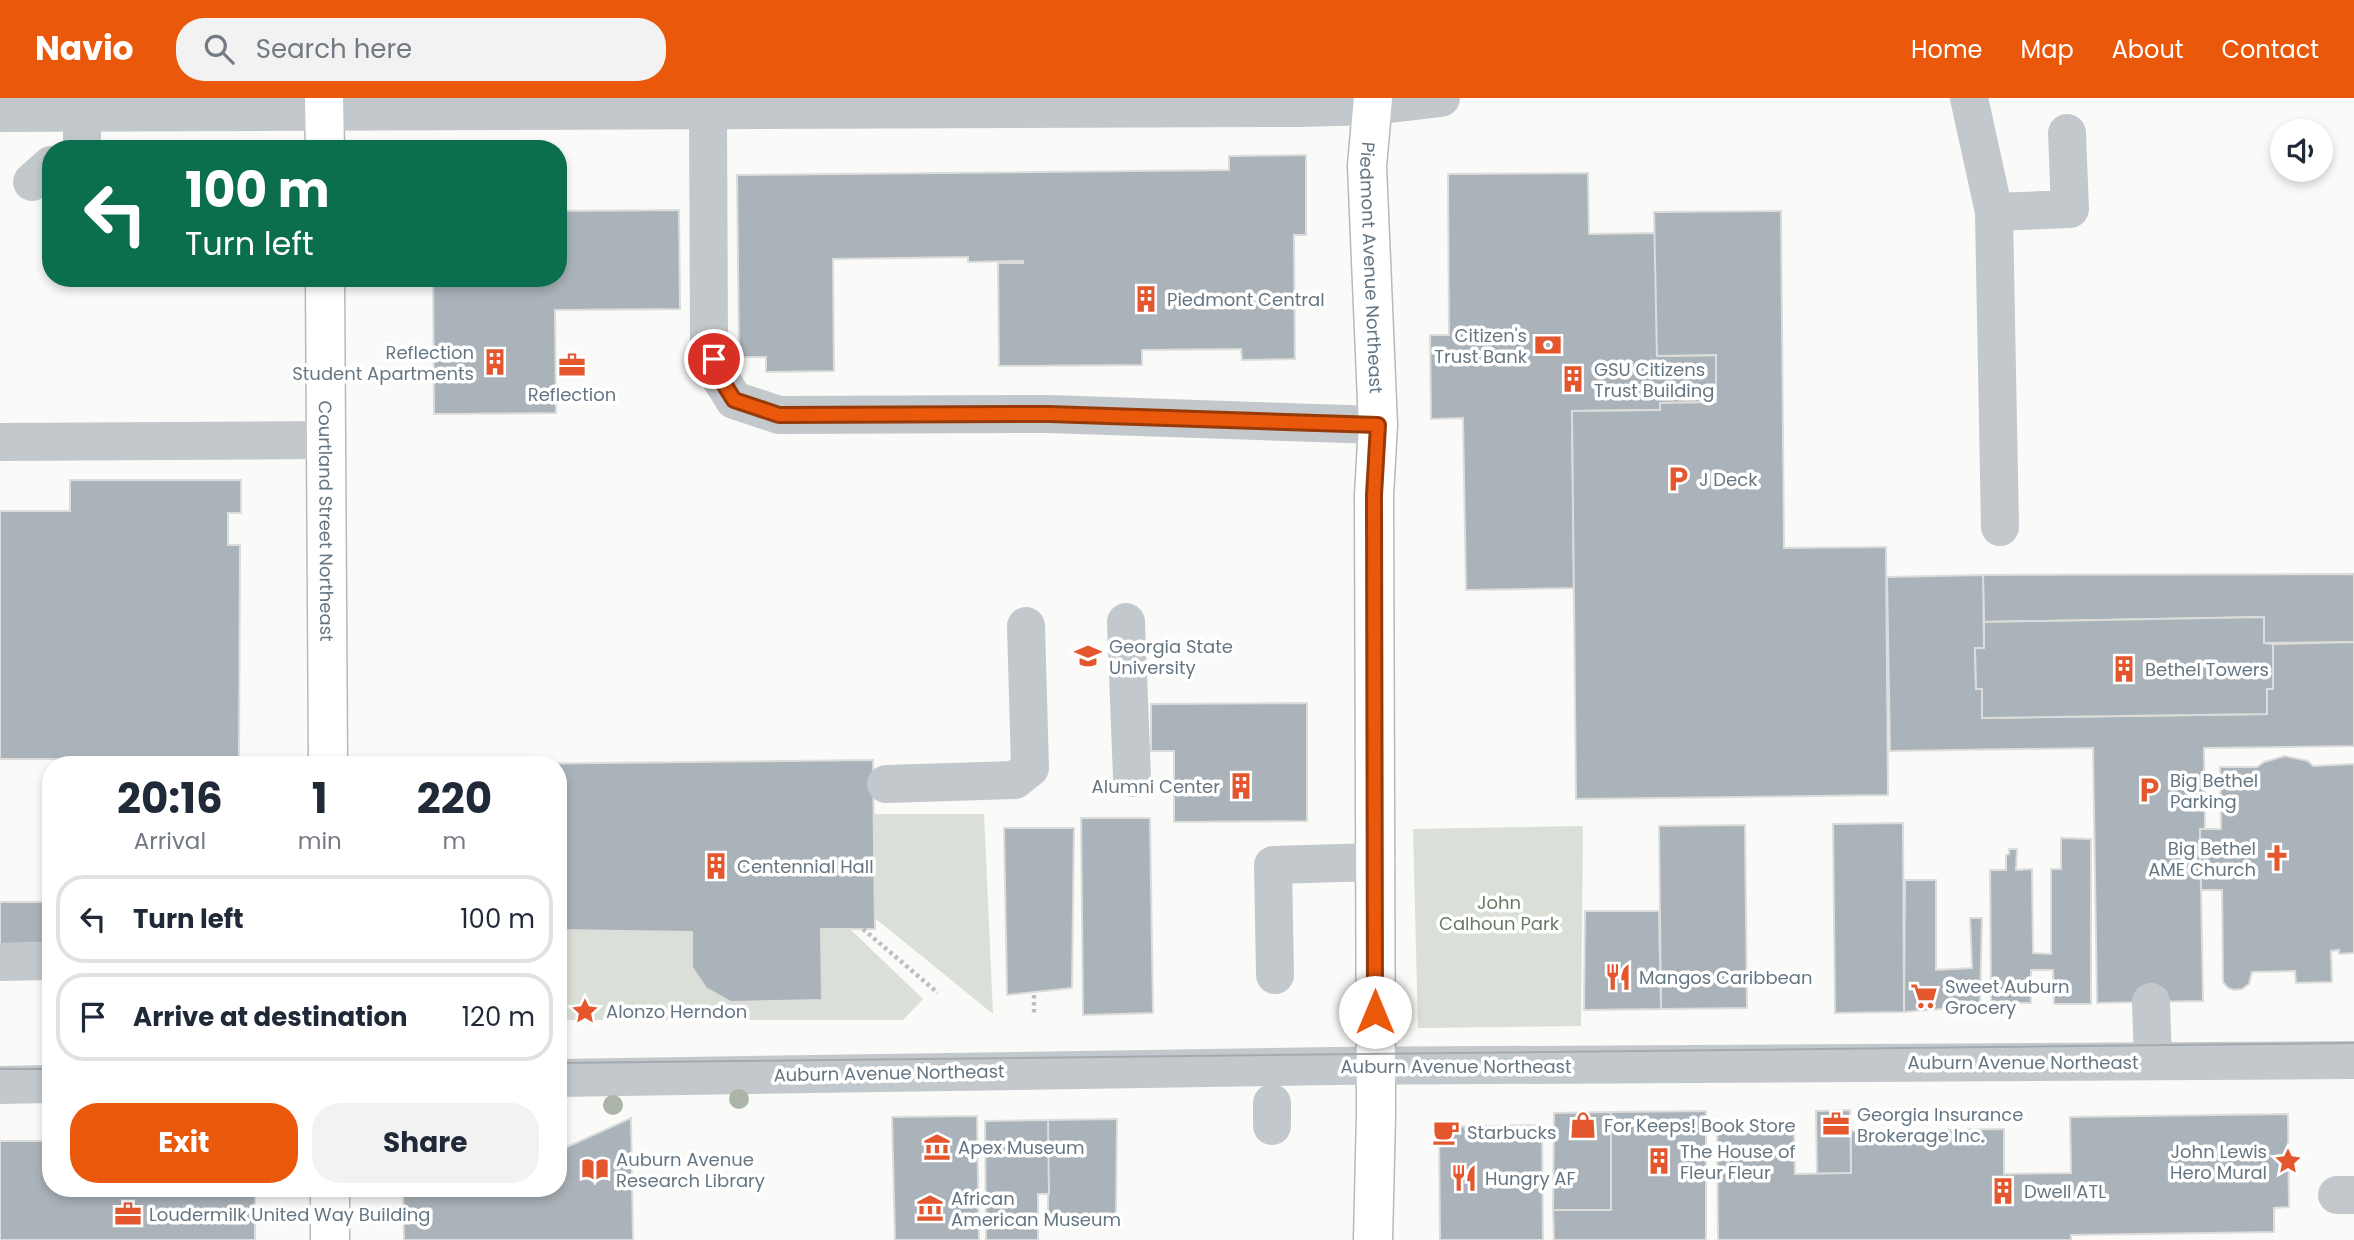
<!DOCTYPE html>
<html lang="en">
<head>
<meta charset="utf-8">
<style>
	:root { --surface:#fff; --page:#f2f2f3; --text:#1f2937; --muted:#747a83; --line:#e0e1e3; --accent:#ea580c }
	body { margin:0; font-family:Poppins,sans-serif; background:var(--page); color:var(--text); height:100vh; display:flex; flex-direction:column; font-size:26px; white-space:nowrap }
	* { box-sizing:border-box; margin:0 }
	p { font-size:23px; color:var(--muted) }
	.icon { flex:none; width:38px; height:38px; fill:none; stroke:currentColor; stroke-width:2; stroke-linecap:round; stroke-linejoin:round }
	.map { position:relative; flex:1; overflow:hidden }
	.details { position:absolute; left:42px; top:658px; width:525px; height:441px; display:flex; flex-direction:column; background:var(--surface); border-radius:28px; box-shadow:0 4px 10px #0003 }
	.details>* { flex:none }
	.guide { position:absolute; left:42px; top:42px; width:525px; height:147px; border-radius:28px; box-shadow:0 4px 10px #0003; background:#0b6e4f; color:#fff; overflow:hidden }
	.buttons { position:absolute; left:2270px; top:21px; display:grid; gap:14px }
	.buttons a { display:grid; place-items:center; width:63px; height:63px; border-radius:50%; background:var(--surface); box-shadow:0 4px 10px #0003; font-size:35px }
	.pin { position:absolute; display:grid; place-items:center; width:60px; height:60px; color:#fff; margin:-30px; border:4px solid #fff; border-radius:50%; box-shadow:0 2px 7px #0007 }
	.me { position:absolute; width:77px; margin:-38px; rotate:0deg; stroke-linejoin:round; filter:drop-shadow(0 0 5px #0008) }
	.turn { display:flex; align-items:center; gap:24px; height:147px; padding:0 28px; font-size:32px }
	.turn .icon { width:91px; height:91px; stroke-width:2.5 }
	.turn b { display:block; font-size:49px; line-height:60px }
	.eta { display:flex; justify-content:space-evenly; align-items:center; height:119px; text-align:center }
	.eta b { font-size:42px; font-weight:700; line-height:49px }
	.cta { display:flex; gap:14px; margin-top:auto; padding:14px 28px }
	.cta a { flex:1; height:80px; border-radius:28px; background:var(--accent); color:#fff; font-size:28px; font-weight:700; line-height:80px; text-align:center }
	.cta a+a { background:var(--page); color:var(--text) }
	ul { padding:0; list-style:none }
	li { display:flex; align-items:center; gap:21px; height:88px; margin:0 14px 10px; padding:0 14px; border:4px solid var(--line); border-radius:28px }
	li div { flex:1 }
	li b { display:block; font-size:26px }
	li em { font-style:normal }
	header { display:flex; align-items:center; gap:42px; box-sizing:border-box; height:98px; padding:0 35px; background:var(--accent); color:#fff }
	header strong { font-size:33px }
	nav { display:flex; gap:38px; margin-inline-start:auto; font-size:24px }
	.search { width:490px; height:63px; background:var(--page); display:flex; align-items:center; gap:18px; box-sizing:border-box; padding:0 24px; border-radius:28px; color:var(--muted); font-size:26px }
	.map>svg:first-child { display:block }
	.green { fill:#dadfd7 }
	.building { fill:#aab3b9; stroke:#dcdcda; stroke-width:2 }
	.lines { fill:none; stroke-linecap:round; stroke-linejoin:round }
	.major-casing { stroke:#b5babe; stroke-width:41 }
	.path { stroke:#bbbfc2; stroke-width:4.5; stroke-dasharray:3.5 3.5; stroke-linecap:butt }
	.minor { stroke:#c3c8cc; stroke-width:38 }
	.major { stroke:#fff; stroke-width:38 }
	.tram { stroke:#a2aab0; stroke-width:2 }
	.tree { fill:#aab4a7 }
	.route-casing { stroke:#983908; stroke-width:18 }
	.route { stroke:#ea580c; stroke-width:12 }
	.labels { text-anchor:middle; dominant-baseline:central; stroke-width:7; stroke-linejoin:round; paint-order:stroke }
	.street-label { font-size:18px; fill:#657683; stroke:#fff }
	.poi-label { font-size:18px; fill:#657683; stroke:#fff; text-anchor:start }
	.park-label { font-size:18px; fill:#687a64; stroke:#fff }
</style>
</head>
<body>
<header>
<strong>Navio</strong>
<div class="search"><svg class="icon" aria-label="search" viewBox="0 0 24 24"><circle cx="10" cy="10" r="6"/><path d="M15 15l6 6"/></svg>Search here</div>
<nav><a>Home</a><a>Map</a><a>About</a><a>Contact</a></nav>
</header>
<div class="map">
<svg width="2354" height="1142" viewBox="0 0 2354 1142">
	<rect width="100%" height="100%" fill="#fafaf8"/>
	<!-- green -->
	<g class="green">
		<polygon points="874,716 984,716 993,916 875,820"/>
		<polygon points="1583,728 1581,928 1418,930 1413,731"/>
		<polygon points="821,831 850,831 923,901 903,922 558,922 558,832 692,834 692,869 706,890 731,903 822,902"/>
	</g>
	<!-- building -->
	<g class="building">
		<polygon points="1306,57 1306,137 1294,137 1295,261 1242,262 1241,251 1142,252 1142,267 999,268 998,165 1023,165 1023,163 968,164 968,159 833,161 834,273 766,274 766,259 739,259 737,77 1229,72 1229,58"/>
		<polygon points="1588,75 1589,136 1656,135 1657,258 1716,257 1716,304 1660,305 1660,312 1572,313 1574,490 1466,492 1463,320 1431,321 1430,237 1449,237 1448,76"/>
		<polygon points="679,112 680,211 555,212 556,315 434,316 433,180 558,180 558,113"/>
		<polygon points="1781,113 1784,450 1886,449 1888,697 1576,701 1572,313 1660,312 1660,305 1716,304 1716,257 1657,258 1654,114"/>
		<polygon points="70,382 241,382 241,415 228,415 228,447 240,447 239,661 0,661 0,413 70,413"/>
		<polygon points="2354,476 2354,544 2264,545 2264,519 1984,524 1983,477"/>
		<polygon points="1983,477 1984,550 1975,550 1976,591 1982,591 1982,620 2267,616 2267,591 2273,591 2273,546 2354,544 2354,648 2204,650 2205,731 2200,731 2203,903 2097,905 2093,650 1890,653 1887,479"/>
		<polygon points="2264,519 2264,545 2273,546 2273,591 2267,591 2267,616 1982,620 1982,591 1976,591 1975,550 1984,550 1984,524"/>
		<polygon points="1307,605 1307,723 1174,724 1174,653 1151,653 1151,606"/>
		<polygon points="2285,658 2308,663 2313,668 2354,666 2354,855 2339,856 2339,852 2331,853 2332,884 2296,885 2295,873 2252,874 2249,886 2242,891 2234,892 2228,890 2223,884 2222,792 2201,792 2200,731 2221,731 2220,669 2257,669 2264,664"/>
		<polygon points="873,662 875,831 821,831 822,902 731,904 706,890 692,869 692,834 558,832 558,667 507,666"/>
		<polygon points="1081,720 1150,720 1153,915 1083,917"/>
		<polygon points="1903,725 1904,914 1835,915 1833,726"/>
		<polygon points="1745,727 1747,910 1661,911 1659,728"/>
		<polygon points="1004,730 1074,730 1072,890 1007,897"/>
		<polygon points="2061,740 2091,741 2091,906 2054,906 2053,872 2031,872 2031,905 1991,905 1990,772 2006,772 2006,757 2009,756 2009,751 2017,751 2016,772 2032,771 2033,855 2051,856 2051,771 2061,771"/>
		<polygon points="1905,782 1936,782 1936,872 1972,870 1970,820 1982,820 1980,908 1904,914"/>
		<polygon points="0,804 51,804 51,845 0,846"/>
		<polygon points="1585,813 1659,813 1661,911 1584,912"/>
		<polygon points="1850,1012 1851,1075 1817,1076 1816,1013"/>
		<polygon points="1706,1013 1706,1142 1554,1142 1553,1112 1611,1112 1611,1014"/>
		<polygon points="1611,1014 1611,1112 1553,1112 1554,1015"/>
		<polygon points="2288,1016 2289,1109 2274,1110 2274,1134 2071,1137 2071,1142 1718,1142 1717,1034 1794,1033 1795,1076 1851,1075 1851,1033 2004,1031 2004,1076 2071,1075 2070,1019"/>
		<polygon points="977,1018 979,1142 895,1142 892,1019"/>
		<polygon points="631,1020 633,1142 404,1142 403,1090 558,1090 558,1053"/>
		<polygon points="1117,1021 1116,1121 1048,1121 1048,1022"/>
		<polygon points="1048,1022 1049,1096 1038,1096 1038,1142 986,1142 985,1023"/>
		<polygon points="1542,1027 1543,1142 1440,1142 1439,1029"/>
		<polygon points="0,1043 51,1043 51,1090 255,1090 255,1142 0,1142"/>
	</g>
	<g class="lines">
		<defs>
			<g id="major">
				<polyline points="324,0 325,51"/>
				<path id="s1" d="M1373,0L1367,68L1378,327L1374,397L1376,1016L1373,1142"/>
				<path id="s2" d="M325,180L328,667"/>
				<polyline points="330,1090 330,1142"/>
			</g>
		</defs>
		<!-- major casing -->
		<use href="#major" class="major-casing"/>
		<!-- path -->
		<g class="path">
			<polyline points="863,831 938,895"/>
			<polyline points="1034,897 1034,916"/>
		</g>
		<!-- minor -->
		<g class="minor">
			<polyline points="1969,0 1994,114 2000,429"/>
			<polyline points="708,12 709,244 719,278 734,302 779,317 1049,316 1378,327"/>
			<polyline points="0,15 1300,10 1373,8 1441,0"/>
			<polyline points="82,15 82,51"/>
			<polyline points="32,84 51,67"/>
			<polyline points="1994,114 2070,111 2067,35"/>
			<polyline points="0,344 326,342"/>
			<polyline points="1126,524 1132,680"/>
			<polyline points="886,686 1015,682 1030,670 1026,528"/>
			<polyline points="0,864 51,863"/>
			<polyline points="1275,877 1273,767 1376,764"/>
			<polyline points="2151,904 2153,963"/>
			<polyline points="558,980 1334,968 2354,962"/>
			<polyline points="0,987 51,986"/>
			<polyline points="1272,1028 1272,1005"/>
			<polyline points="2337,1097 2354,1097"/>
		</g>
		<!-- major -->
		<use href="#major" class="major"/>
		<!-- tram -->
		<g class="tram">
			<polyline points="558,965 2354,945"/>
			<polyline points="0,971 51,971"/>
		</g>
	</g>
	<!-- trees -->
	<g class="tree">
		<circle cx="739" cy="1001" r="10"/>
		<circle cx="613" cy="1007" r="10"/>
	</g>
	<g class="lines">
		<defs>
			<polyline id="route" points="714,261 719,278 734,302 779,317 1049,316 1378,327 1374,397 1375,914"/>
		</defs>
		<!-- route casing -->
		<use href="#route" class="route-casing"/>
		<!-- route -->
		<use href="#route" class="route"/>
	</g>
	<!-- icons -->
	<defs>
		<symbol id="building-bare" viewBox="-9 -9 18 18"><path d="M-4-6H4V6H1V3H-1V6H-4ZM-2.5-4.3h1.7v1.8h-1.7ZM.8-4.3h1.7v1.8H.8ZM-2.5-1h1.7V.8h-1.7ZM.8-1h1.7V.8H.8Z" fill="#e4572e" stroke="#fff" stroke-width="2.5" paint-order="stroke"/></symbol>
		<symbol id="bank-bare" viewBox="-9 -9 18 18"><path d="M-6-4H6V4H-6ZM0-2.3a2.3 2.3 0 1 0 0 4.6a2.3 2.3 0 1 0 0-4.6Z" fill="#e4572e" stroke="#fff" stroke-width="2.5" paint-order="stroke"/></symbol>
		<symbol id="office-bare" viewBox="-9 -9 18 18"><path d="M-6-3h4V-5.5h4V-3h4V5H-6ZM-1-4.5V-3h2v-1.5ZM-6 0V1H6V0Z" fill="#e4572e" stroke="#fff" stroke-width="2.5" paint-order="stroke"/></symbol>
		<symbol id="parking-bare" viewBox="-9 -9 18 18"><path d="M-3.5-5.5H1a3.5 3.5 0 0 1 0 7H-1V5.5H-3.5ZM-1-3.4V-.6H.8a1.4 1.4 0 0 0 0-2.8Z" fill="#e4572e" stroke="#fff" stroke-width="2.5" paint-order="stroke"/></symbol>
		<symbol id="university-bare" viewBox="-9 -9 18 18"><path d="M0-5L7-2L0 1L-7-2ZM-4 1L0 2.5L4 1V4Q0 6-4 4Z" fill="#e4572e" stroke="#fff" stroke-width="2.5" paint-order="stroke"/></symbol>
		<symbol id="church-bare" viewBox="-9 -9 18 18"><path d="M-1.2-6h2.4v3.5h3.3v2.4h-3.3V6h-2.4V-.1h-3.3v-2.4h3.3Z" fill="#e4572e" stroke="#fff" stroke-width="2.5" paint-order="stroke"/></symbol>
		<symbol id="restaurant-bare" viewBox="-9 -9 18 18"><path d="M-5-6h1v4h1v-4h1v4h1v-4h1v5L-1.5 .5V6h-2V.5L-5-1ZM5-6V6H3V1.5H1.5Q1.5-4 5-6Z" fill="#e4572e" stroke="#fff" stroke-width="2.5" paint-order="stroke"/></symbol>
		<symbol id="supermarket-bare" viewBox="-9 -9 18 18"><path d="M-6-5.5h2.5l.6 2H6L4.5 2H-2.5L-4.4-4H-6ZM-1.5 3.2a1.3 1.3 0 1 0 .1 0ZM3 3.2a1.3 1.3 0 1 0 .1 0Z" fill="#e4572e" stroke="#fff" stroke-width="2.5" paint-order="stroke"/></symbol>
		<symbol id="sight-bare" viewBox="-9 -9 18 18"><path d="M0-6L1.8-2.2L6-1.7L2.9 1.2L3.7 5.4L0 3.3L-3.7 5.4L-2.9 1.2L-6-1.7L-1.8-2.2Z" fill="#e4572e" stroke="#fff" stroke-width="2.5" paint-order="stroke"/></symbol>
		<symbol id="shop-bare" viewBox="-9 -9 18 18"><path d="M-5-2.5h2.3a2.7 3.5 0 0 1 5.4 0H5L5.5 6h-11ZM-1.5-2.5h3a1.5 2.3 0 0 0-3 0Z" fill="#e4572e" stroke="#fff" stroke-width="2.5" paint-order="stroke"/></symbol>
		<symbol id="cafe-bare" viewBox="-9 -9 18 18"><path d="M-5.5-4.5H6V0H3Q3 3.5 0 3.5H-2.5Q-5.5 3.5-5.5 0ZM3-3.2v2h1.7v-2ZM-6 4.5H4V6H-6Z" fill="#e4572e" stroke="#fff" stroke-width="2.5" paint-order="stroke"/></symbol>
		<symbol id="museum-bare" viewBox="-9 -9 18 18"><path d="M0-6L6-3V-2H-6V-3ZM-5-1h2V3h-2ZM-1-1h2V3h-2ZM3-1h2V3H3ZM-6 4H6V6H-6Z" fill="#e4572e" stroke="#fff" stroke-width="2.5" paint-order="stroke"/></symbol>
		<symbol id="library-bare" viewBox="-9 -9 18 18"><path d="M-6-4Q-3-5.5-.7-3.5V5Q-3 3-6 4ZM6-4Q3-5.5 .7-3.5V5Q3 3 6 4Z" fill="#e4572e" stroke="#fff" stroke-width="2.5" paint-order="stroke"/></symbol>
	</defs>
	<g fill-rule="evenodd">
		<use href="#building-bare" x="1127" y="182" width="38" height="38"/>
		<use href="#bank-bare" x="1529" y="228" width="38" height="38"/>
		<use href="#building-bare" x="476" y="245" width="38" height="38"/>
		<use href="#office-bare" x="553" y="248" width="38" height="38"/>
		<use href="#building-bare" x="1554" y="262" width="38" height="38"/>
		<use href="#parking-bare" x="1659" y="362" width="38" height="38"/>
		<use href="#university-bare" x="1069" y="539" width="38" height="38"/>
		<use href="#building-bare" x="2105" y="552" width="38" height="38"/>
		<use href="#building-bare" x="1222" y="669" width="38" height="38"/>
		<use href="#parking-bare" x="2130" y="673" width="38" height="38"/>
		<use href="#church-bare" x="2258" y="741" width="38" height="38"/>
		<use href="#building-bare" x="697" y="749" width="38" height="38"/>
		<use href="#restaurant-bare" x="1599" y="860" width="38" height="38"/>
		<use href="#supermarket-bare" x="1905" y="879" width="38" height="38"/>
		<use href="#sight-bare" x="566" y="894" width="38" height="38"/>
		<use href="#office-bare" x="1817" y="1007" width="38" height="38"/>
		<use href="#shop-bare" x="1564" y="1008" width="38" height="38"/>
		<use href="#cafe-bare" x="1427" y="1015" width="38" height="38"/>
		<use href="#museum-bare" x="918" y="1030" width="38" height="38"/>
		<use href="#building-bare" x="1640" y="1044" width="38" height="38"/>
		<use href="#sight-bare" x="2269" y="1044" width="38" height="38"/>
		<use href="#library-bare" x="576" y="1052" width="38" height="38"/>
		<use href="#restaurant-bare" x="1445" y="1061" width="38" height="38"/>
		<use href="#building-bare" x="1984" y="1074" width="38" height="38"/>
		<use href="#museum-bare" x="911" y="1091" width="38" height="38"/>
		<use href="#office-bare" x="109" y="1097" width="38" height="38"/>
	</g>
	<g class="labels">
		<!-- street labels -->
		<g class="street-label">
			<text stroke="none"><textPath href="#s1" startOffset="170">Piedmont Avenue Northeast</textPath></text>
			<text stroke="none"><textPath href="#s2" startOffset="243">Courtland Street Northeast</textPath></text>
			<text x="2023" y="964">Auburn Avenue Northeast</text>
			<text x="1456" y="968">Auburn Avenue Northeast</text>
			<text transform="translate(889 975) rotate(-1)">Auburn Avenue Northeast</text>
		</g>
		<!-- poi labels -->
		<g class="poi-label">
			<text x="1167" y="201">Piedmont Central</text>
			<text x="1527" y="237" text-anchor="end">Citizen's<tspan x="1527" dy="21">Trust Bank</tspan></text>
			<text x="474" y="254" text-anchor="end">Reflection<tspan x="474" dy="21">Student Apartments</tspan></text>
			<text x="1594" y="271">GSU Citizens<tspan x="1594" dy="21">Trust Building</tspan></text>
			<text x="572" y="296" text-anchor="middle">Reflection</text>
			<text x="1699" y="381">J Deck</text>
			<text x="1109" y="548">Georgia State<tspan x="1109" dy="21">University</tspan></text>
			<text x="2145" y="571">Bethel Towers</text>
			<text x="2170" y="682">Big Bethel<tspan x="2170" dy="21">Parking</tspan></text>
			<text x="1220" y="688" text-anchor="end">Alumni Center</text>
			<text x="2256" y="750" text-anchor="end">Big Bethel<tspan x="2256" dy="21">AME Church</tspan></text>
			<text x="737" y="768">Centennial Hall</text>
			<text x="1639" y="879">Mangos Caribbean</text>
			<text x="1945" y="888">Sweet Auburn<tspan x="1945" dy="21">Grocery</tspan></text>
			<text x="606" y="913">Alonzo Herndon</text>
			<text x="1857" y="1016">Georgia Insurance<tspan x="1857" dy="21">Brokerage Inc.</tspan></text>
			<text x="1604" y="1027">For Keeps! Book Store</text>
			<text x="1467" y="1034">Starbucks</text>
			<text x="958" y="1049">Apex Museum</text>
			<text x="1680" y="1053">The House of<tspan x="1680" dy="21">Fleur Fleur</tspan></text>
			<text x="2267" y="1053" text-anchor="end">John Lewis<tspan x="2267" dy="21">Hero Mural</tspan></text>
			<text x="616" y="1061">Auburn Avenue<tspan x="616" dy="21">Research Library</tspan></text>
			<text x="1485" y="1080">Hungry AF</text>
			<text x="2024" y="1093">Dwell ATL</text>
			<text x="951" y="1100">African<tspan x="951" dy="21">American Museum</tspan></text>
			<text x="149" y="1116">Loudermilk United Way Building</text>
		</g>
		<!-- park labels -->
		<g class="park-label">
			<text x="1499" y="804">John<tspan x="1499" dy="21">Calhoun Park</tspan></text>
		</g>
	</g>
</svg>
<div class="buttons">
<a><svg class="icon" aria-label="sound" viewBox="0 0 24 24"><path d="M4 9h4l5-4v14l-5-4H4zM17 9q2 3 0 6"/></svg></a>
</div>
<div class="pin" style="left:714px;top:261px;background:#d93025"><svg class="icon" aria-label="arrive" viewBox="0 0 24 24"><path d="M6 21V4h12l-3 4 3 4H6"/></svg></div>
<svg class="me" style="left:1375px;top:914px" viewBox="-20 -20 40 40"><circle r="19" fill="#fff"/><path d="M0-13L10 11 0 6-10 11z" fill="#ea580c"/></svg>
<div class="guide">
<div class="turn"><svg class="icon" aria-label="left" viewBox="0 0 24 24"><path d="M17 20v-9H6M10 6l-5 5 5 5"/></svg><div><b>100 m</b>Turn left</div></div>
</div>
<section class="details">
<div class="eta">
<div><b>20:16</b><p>Arrival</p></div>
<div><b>1</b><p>min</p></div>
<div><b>220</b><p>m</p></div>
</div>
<ul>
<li><svg class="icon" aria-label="left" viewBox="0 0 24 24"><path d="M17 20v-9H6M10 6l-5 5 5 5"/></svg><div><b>Turn left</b></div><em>100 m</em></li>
<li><svg class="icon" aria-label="arrive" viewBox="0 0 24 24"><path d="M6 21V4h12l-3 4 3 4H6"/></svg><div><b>Arrive at destination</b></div><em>120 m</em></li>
</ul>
<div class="cta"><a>Exit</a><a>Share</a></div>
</section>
</div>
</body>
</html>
